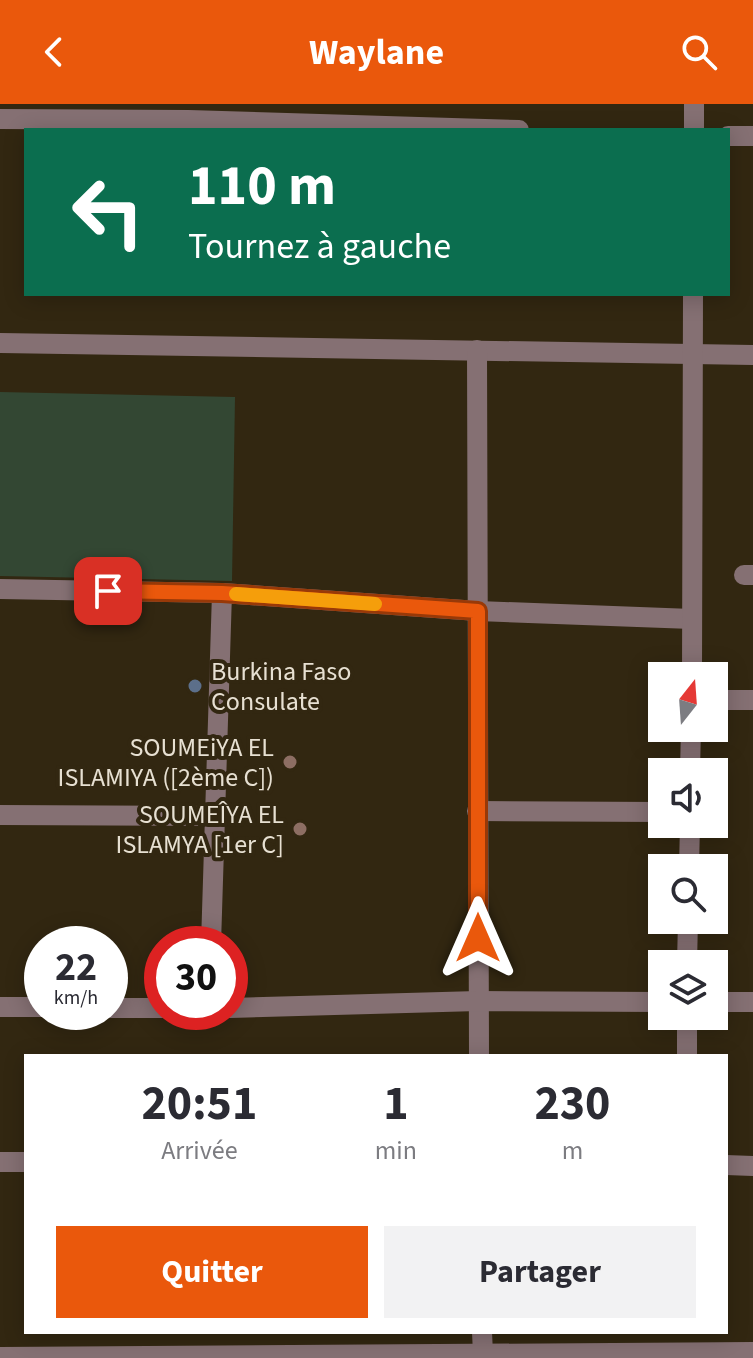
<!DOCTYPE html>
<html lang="fr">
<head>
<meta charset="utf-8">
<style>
	:root { --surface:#fff; --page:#f2f2f3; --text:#2b2b33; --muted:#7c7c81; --accent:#ea580c }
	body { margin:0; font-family:"Source Sans 3",sans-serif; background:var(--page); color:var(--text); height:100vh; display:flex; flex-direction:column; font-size:30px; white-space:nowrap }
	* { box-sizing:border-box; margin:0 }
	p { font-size:26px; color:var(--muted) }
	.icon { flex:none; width:44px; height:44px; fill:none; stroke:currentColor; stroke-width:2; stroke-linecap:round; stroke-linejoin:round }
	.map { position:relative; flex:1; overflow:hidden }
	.sheet { position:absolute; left:24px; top:950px; width:704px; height:280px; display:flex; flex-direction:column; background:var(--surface); border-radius:0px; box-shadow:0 4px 20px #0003 }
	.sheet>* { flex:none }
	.hud { position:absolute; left:24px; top:24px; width:706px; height:168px; border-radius:0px; box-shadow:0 4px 20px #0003; background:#0b6e4f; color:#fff; overflow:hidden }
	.needle { width:52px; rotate:17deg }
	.fabs { position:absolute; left:648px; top:558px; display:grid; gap:16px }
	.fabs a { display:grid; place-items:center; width:80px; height:80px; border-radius:0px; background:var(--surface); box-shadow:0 4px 20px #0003; font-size:40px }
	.speed { position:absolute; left:24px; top:822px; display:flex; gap:16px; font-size:40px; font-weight:700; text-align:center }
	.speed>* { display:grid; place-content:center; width:104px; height:104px; border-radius:50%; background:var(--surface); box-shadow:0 4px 20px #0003; line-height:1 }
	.speed small { font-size:20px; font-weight:400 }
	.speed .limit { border:12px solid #d22; background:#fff; color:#111 }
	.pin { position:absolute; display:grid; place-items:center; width:68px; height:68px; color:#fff; margin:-34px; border-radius:16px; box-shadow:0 4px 12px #0006 }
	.me { position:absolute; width:88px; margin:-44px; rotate:0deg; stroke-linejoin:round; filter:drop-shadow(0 0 6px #0008) }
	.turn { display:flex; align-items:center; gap:28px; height:168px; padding:0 32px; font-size:36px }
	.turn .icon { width:104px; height:104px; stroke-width:2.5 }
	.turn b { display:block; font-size:56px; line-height:68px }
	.eta { display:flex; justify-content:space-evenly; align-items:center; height:136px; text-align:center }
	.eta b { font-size:48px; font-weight:700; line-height:56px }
	.cta { display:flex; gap:16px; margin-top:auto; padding:16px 32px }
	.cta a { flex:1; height:92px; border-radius:0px; background:var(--accent); color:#fff; font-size:32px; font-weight:700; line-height:92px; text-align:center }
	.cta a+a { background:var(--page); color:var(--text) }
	header { display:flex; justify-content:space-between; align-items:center; height:104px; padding:0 32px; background:var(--accent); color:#fff; font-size:36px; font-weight:700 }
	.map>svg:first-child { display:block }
	.green { fill:#334733 }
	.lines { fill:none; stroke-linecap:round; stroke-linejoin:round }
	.minor { stroke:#857073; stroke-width:20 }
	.route-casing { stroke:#983908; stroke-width:20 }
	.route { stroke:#ea580c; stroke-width:14 }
	.slow { stroke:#f59e0b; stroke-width:14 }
	.service-dot { fill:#5c6f8a; stroke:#322711; stroke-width:3 }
	.education-dot { fill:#8d6e63; stroke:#322711; stroke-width:3 }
	.labels { text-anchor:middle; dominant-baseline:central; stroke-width:8; stroke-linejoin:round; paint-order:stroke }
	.poi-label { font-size:26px; fill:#e7e0d2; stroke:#322711; text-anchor:end }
</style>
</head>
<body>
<header><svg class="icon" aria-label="back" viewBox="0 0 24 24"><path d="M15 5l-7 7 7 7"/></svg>Waylane<svg class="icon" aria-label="search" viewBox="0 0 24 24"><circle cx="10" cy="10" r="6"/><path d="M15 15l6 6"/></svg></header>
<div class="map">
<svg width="753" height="1254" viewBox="0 0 753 1254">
	<rect width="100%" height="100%" fill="#322711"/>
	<!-- green -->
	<polygon class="green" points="0,288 235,293 232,477 0,472"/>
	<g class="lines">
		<!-- minor -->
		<g class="minor">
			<polyline points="0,15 188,16 519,26"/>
			<polyline points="694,26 694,0"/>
			<polyline points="728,32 753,32"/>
			<polyline points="0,239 753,251"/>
			<polyline points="477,246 479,952"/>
			<polyline points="744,471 753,471"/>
			<polyline points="0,485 222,489 478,507 692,515"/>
			<polyline points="692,572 693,190"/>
			<polyline points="714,596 753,596"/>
			<polyline points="690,668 691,624"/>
			<polyline points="477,707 662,708"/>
			<polyline points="0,711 216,712"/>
			<polyline points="689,764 690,720"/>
			<polyline points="211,840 222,489"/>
			<polyline points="687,860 688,816"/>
			<polyline points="714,898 753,898"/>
			<polyline points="0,903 42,903"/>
			<polyline points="110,904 162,904"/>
			<polyline points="230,904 478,897 662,898"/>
			<polyline points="687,912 687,952"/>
			<polyline points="0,1058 26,1058"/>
			<polyline points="726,1061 753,1062"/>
			<polyline points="482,1228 483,1250"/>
			<polyline points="0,1253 753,1248"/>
		</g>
	</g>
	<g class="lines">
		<defs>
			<polyline id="route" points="108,487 222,489 478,507 478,834"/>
		</defs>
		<!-- route casing -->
		<use href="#route" class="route-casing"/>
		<!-- route -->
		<use href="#route" class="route"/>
		<!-- slow -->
		<polyline class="slow" points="236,490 375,500"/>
	</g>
	<!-- markers -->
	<circle class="service-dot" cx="195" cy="582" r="8"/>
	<g class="education-dot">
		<circle cx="290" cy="658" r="8"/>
		<circle cx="300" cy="725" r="8"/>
	</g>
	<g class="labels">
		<!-- poi labels -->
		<g class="poi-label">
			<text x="211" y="567" text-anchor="start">Burkina Faso<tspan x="211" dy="30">Consulate</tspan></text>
			<text x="274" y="643">SOUMEiYA EL<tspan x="274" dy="30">ISLAMIYA ([2ème C])</tspan></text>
			<text x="284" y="710">SOUMEÎYA EL<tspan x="284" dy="30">ISLAMYA [1er C]</tspan></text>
		</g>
	</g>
</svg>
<div class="fabs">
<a><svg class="needle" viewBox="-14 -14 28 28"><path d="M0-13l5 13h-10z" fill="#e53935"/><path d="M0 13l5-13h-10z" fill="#7c7c81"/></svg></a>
<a><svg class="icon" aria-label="sound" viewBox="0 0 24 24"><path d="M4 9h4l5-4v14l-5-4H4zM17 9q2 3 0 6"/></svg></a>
<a><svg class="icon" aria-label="search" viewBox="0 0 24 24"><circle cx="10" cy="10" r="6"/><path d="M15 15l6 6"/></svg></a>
<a><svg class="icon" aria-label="layers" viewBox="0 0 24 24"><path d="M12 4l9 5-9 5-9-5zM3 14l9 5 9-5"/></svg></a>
</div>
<div class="speed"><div>22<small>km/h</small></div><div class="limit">30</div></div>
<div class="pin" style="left:108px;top:487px;background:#d93025"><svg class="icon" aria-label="arrive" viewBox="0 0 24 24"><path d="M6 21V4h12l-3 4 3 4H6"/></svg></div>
<svg class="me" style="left:478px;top:834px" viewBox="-20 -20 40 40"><path d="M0-17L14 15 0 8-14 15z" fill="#ea580c" stroke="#fff" stroke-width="4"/></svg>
<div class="hud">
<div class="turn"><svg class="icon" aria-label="left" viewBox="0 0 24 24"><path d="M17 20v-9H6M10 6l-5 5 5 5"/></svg><div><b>110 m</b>Tournez à gauche</div></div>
</div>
<section class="sheet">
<div class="eta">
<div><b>20:51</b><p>Arrivée</p></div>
<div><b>1</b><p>min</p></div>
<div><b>230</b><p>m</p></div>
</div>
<div class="cta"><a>Quitter</a><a>Partager</a></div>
</section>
</div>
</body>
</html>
